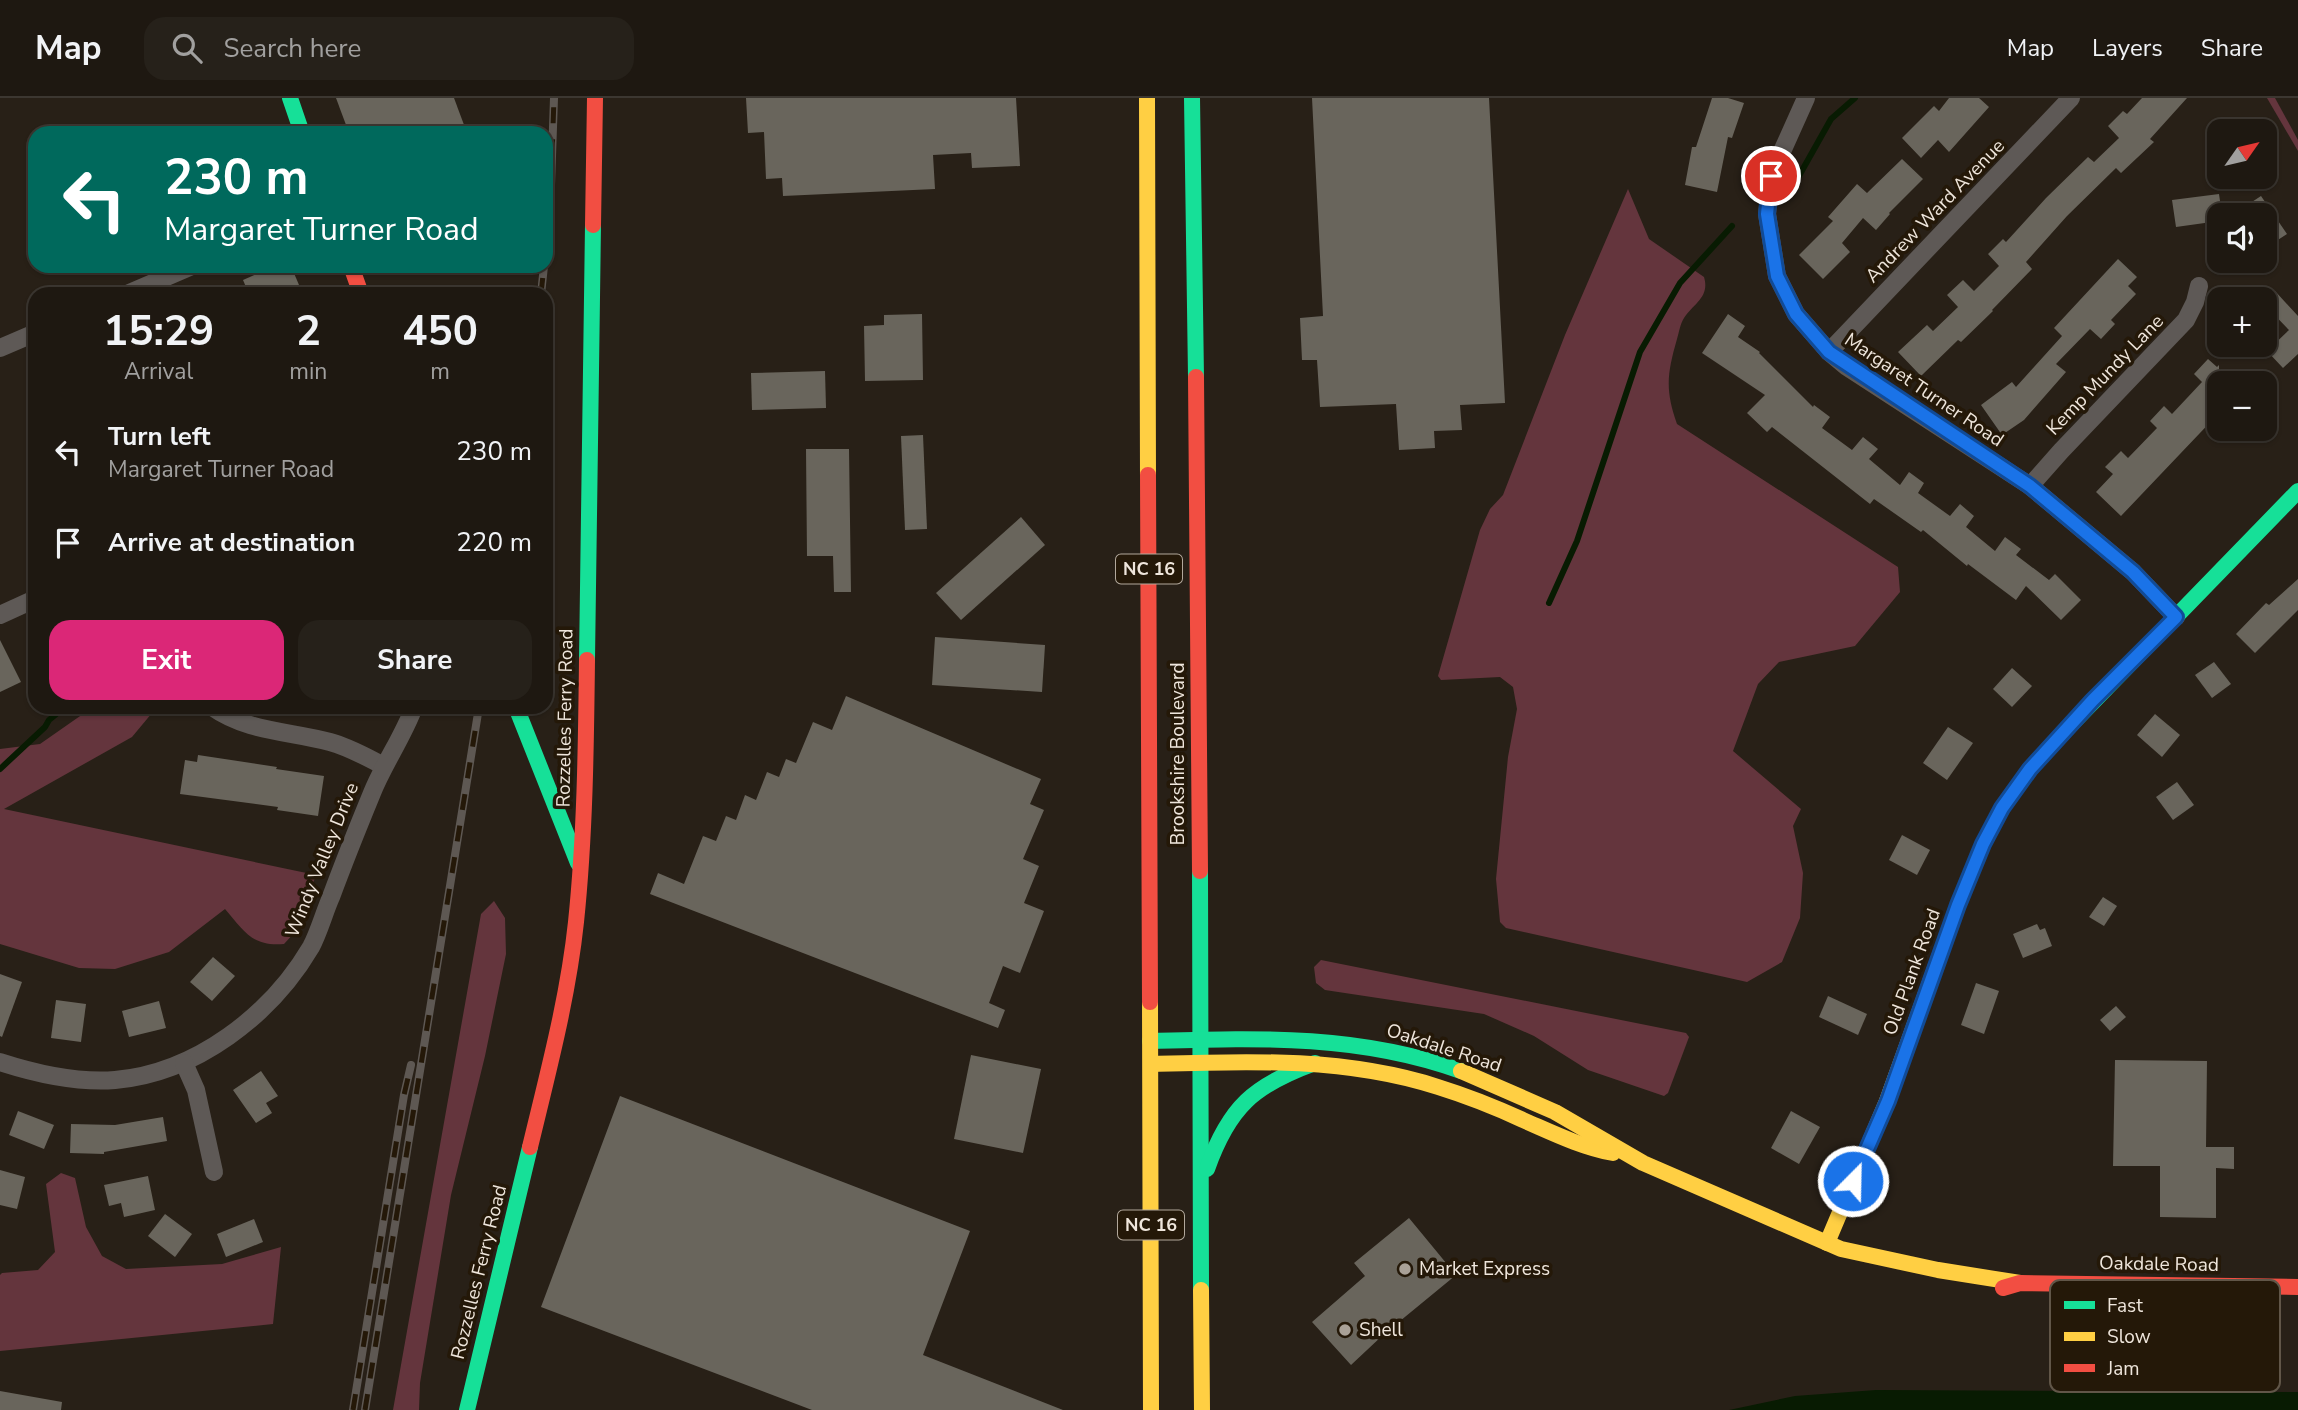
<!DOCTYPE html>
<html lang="en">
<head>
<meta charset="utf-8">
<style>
	:root { --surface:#1e1811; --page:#26211a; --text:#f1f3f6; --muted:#a1a09f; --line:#3c3731; --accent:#db2777 }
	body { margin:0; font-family:"Nunito Sans",sans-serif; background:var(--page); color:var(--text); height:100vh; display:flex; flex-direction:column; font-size:26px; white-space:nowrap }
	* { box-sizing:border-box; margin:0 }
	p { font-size:23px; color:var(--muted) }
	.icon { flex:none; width:38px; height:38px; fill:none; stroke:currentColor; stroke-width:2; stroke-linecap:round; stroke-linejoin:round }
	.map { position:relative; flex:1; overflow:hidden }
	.panel { position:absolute; left:28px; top:189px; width:525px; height:427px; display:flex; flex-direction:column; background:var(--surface); border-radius:21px; box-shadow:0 2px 5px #0004,0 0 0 2px var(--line) }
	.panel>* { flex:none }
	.top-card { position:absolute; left:28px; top:28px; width:525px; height:147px; border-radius:21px; box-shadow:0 2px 5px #0004,0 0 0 2px var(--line); background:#00695c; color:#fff; overflow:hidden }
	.needle { width:46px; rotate:56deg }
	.buttons { position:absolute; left:2207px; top:21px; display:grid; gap:14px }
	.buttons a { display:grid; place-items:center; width:70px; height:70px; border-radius:14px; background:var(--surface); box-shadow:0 2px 5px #0004,0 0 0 2px var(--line); font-size:35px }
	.pin { position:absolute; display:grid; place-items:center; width:60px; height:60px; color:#fff; margin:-30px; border:4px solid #fff; border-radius:50%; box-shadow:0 2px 7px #0007 }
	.me { position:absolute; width:77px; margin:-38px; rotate:23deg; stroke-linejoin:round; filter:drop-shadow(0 0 5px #0008) }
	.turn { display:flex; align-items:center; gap:24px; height:147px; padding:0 21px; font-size:32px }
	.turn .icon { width:91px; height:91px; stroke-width:2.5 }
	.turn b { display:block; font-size:49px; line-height:60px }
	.eta { display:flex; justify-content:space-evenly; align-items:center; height:119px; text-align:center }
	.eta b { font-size:42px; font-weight:700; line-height:49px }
	.cta { display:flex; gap:14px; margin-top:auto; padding:14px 21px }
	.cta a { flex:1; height:80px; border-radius:21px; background:var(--accent); color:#fff; font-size:28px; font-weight:700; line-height:80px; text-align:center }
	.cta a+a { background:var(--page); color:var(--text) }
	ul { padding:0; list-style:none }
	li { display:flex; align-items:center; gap:21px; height:91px; padding:0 21px }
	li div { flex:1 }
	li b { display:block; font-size:26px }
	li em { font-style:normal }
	header { display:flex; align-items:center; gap:42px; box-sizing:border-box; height:98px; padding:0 35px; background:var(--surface); border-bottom:2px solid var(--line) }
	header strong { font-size:33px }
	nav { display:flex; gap:38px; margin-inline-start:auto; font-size:24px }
	.search { width:490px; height:63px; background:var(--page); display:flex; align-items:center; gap:18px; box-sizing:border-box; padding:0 24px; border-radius:21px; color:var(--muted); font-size:26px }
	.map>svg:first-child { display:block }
	.green { fill:#64353d }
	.water { fill:#081b02 }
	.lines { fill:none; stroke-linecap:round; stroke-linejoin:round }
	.stream { stroke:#081b02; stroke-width:6 }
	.building { fill:#69655c }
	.street { stroke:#5e5956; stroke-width:18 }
	.fast { stroke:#16e098; stroke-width:16 }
	.slow { stroke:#ffcf43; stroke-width:16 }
	.jam { stroke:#f24e42; stroke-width:16 }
	.rail-casing { stroke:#5e5853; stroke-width:8 }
	.rail { stroke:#241808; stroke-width:5; stroke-dasharray:16; stroke-linecap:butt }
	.route-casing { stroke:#114b97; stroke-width:18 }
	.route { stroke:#1a73e8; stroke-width:12 }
	.poi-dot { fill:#a9a197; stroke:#241808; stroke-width:2.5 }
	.labels { text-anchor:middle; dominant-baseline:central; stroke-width:7; stroke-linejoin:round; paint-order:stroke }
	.shield { fill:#241808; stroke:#b2a89c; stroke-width:2 }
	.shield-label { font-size:18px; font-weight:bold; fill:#efe6dc }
	.street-label { font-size:19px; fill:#efe6dc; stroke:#241808 }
	.poi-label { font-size:19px; fill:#efe6dc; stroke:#241808; text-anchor:start }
	.key { fill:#241808; stroke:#615648; stroke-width:2 }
	.key-label { font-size:19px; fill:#efe6dc }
</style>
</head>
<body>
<header>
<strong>Map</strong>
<div class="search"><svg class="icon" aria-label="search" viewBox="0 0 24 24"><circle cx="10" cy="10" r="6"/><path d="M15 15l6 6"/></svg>Search here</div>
<nav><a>Map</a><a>Layers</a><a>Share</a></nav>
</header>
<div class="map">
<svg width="2298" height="1312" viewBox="0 0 2298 1312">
	<rect width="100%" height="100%" fill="#282017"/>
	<!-- green -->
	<g class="green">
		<polygon points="2267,0 2275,0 2298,42 2298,53"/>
		<path d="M1628,91L1649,141L1704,179C1710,199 1694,205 1684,220C1680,226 1679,235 1677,241C1667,276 1665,292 1677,326L1898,469L1900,494L1855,548L1779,564L1758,586L1733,653L1801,711L1793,728L1803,775L1800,820L1782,864L1747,884L1506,830L1500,824L1496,781L1508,659L1517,611L1513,589L1500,579L1441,582L1438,578L1480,432L1490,411L1503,397L1565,237Z"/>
		<path d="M93,609H157L132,639L4,711L316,777L296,833L284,846C252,849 244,833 225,811L169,854L115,871L79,870L0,846V651L40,646Z"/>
		<polygon points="494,803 505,820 506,856 485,958 451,1097 420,1285 419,1312 393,1312 481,816"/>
		<polygon points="1321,862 1686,935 1689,939 1668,995 1664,998 1588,972 1534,938 1484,916 1325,892 1316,885 1314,869"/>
		<polygon points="61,1075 75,1080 86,1129 102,1158 126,1171 222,1166 281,1149 273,1226 0,1253 0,1177 2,1175 38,1172 55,1154 46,1086"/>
	</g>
	<!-- water -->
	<polygon class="water" points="1876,1292 2298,1294 2298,1312 1729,1312 1795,1298"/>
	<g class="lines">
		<!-- stream -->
		<g class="stream">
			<polyline points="1795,85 1831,21 1855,0"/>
			<polyline points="1549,505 1577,443 1640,254 1680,185 1732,128"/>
			<polyline points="0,671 45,629 49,622 65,609"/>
		</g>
	</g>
	<!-- building -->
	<g class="building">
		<polygon points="336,0 454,0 467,35 349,35"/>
		<polygon points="746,0 1016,0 1020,68 972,70 971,55 933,57 935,91 783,98 782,80 766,81 764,34 748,35"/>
		<polygon points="1312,0 1489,0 1505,305 1460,307 1462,332 1434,333 1435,350 1399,352 1396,306 1320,309 1317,262 1302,262 1300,220 1323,218"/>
		<polygon points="1712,0 1728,0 1744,5 1732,40 1728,39 1717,94 1685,87 1692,49 1696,49"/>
		<polygon points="1949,0 1979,0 1989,9 1949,54 1938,42 1921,60 1902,40 1934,8 1939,13"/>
		<polygon points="2142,0 2187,0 2150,41 2154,44 2121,75 2116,70 2067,118 2026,164 2032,171 1992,212 1993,213 1961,244 1958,242 1921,278 1898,254 1927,227 1933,233 1958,209 1947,197 1963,182 1974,193 1999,168 1988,156 2003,141 2006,144 2046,100 2088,59 2094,64 2119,40 2108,28 2123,13 2127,16"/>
		<polygon points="1902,61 1923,81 1889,115 1890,116 1876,132 1863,120 1842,145 1850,154 1823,181 1799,157 1833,123 1828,119 1857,86 1867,95"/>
		<polygon points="2219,96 2222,117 2219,117 2219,123 2176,129 2172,102"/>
		<polygon points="2261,98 2287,136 2264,151 2264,117 2232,117"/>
		<polygon points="2118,161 2137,179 2128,188 2136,196 2111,222 2115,226 2101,241 2090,231 2056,266 2066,274 2024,322 2002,337 1981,307 2012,284 2016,289 2062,238 2054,230"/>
		<polygon points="274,168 291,168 299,187 278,196 249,196 243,182"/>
		<polygon points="2275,193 2298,218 2298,256 2283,270 2267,253 2289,232 2264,206 2264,203"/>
		<polygon points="922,216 923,282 865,283 864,228 884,227 884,217"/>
		<polygon points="1728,216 1745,228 1738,239 1760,254 1759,255 1813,309 1814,307 1830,319 1822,330 1852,352 1863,339 1878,351 1869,361 1900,387 1909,374 1924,385 1918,395 1950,418 1960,406 1974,418 1966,429 1995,453 2005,439 2021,451 2016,457 2049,482 2055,476 2081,502 2061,522 2026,488 2016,502 1968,466 1967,468 1923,432 1921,434 1874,401 1870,406 1772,329 1767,334 1747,315 1765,297 1702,255"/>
		<polygon points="2208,261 2217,269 2219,267 2219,271 2234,285 2219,285 2219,315 2121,418 2096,394 2113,376 2105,369 2121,353 2128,360 2157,330 2150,323 2164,308 2172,316 2202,284 2194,276"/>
		<polygon points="825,273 826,310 752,312 751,275"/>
		<polygon points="923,337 927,431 905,432 901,338"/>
		<polygon points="806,351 849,351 851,494 834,494 833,458 807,458"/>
		<polygon points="1021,419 1045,447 961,522 936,495"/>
		<polygon points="2298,481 2298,512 2255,555 2236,536 2266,505 2269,507"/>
		<polygon points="935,539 1045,547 1042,594 932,587"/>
		<polygon points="0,542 21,584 0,594"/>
		<polygon points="2214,564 2231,586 2212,600 2195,577"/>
		<polygon points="2012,570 2032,588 2012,609 1993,591"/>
		<polygon points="846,598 1041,681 1030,706 1044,712 1023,761 1039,768 1024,805 1044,813 1020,875 1003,868 989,905 1005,912 998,930 650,796 658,775 684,786 703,738 716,743 726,718 736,722 745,697 756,702 767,674 779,679 786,661 796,665 813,624 832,632"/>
		<polygon points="2155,616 2180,637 2162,659 2137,637"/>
		<polygon points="1948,629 1973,645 1947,682 1923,665"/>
		<polygon points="198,657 277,669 276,671 324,678 318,718 277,712 278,709 180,696 185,662 197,664"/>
		<polygon points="2177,684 2194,707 2173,722 2156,699"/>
		<polygon points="1902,737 1930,752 1917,777 1889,762"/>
		<polygon points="2103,799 2117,808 2104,828 2089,819"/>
		<polygon points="2037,826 2040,832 2045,830 2052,848 2023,860 2013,836"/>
		<polygon points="213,859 235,878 212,903 190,884"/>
		<polygon points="0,876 22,884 2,939 0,938"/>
		<polygon points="1976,885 1999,893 1984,936 1961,927"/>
		<polygon points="1828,898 1867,916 1858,937 1819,919"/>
		<polygon points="56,902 86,906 81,944 51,940"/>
		<polygon points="159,903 166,930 129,939 122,913"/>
		<polygon points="2116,908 2126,919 2110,933 2100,922"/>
		<polygon points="971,957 1041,971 1023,1055 954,1041"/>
		<polygon points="2115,962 2207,963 2206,1049 2234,1049 2234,1071 2216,1070 2216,1120 2160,1119 2160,1068 2113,1068"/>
		<polygon points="261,973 278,998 266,1005 272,1015 256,1025 233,992"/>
		<polygon points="620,998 970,1133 923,1257 1063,1312 812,1312 541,1209"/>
		<polygon points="18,1013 54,1027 44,1051 9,1037"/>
		<polygon points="1791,1013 1820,1029 1799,1066 1771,1050"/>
		<polygon points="163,1019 167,1043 104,1054 104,1056 70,1055 71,1026 115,1027"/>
		<polygon points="0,1072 25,1079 17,1111 0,1107"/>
		<polygon points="148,1078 155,1112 124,1119 121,1105 109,1108 104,1087"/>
		<polygon points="165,1116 192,1136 175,1159 148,1138"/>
		<polygon points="1409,1120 1456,1177 1383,1237 1351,1267 1312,1224 1365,1178 1354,1165"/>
		<polygon points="254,1121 263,1144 226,1159 217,1136"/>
		<polygon points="0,1293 62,1304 61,1312 0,1312"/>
	</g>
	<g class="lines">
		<!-- street -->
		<g class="street">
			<polyline points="1806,0 1771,78 1767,116 1777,178 1796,216 1829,254 1847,269 2030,388 2133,474 2176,519"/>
			<polyline points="127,196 192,168"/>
			<polyline points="0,250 35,235"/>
			<polyline points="1829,254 2071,0"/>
			<polyline points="2030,388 2061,353 2186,222 2195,204 2199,188"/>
			<polyline points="0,517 35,501"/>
			<path d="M212,609C247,634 289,633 330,644C349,649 366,659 384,668"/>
			<path d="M0,964C37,976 76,985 115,982C196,975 271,917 311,849C319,834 324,815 331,799C344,764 358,729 372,695C384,665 403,639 414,609"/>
			<polyline points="184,965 196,992 214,1074"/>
		</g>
		<!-- fast -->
		<g class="fast">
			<polyline points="290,0 302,35"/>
			<polyline points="1192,0 1196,279"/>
			<polyline points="587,562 593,127"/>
			<polyline points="516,609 578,765"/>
			<polyline points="2065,633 2298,393"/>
			<polyline points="1200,773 1201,1192"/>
			<path d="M1150,943C1257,940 1358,936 1461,973"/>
			<path d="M1207,1071C1229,1009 1254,987 1315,965"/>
			<polyline points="467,1312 530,1049"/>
		</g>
		<!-- slow -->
		<g class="slow">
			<polyline points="1147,0 1148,377"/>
			<polyline points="1150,904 1151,1312"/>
			<path d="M1151,966C1247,963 1345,959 1438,989C1467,998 1495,1009 1523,1022C1553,1035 1581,1049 1613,1055"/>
			<polyline points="1461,973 1555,1014 1643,1065 1841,1151 1938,1172 2020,1185"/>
			<polyline points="1827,1145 1887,1003 1958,807 1983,746 2002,710 2030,671 2065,633"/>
			<polyline points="1201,1192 1202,1312"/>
		</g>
		<!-- jam -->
		<g class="jam">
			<polyline points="593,127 595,0"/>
			<polyline points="351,168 361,196"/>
			<polyline points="1196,279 1200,773"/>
			<polyline points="1148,377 1150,904"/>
			<path d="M530,1049C548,974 568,900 576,824C585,737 586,649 587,562"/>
			<polyline points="2003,1190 2020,1185 2298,1189"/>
		</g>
		<defs>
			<g id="rail">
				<polyline points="546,153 550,116 554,0"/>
				<polyline points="541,196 544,168"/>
				<polyline points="353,1312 404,997 411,967"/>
				<polyline points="365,1312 479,609"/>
			</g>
		</defs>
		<!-- rail casing -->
		<use href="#rail" class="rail-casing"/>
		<!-- rail -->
		<use href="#rail" class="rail"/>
	</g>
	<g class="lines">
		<defs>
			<polyline id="route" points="1771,78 1767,116 1777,178 1796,216 1829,254 2030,388 2133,474 2176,519 2093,602 2030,671 2002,710 1983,746 1958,807 1888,1003 1853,1083"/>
		</defs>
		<!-- route casing -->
		<use href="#route" class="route-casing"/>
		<!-- route -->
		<use href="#route" class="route"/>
	</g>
	<!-- markers -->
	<g class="poi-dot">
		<circle cx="1405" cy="1171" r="7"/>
		<circle cx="1345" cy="1232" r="7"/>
	</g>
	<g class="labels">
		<!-- shield labels -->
		<g class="shield">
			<rect x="1116" y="456.5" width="66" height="29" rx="5"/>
			<rect x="1118" y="1112.5" width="66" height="29" rx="5"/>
		</g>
		<g class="shield-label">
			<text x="1149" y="471">NC 16</text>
			<text x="1151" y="1127">NC 16</text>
		</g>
		<!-- street labels -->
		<g class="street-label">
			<text transform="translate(1935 113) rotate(-46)">Andrew Ward Avenue</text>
			<text transform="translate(2105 277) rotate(-46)">Kemp Mundy Lane</text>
			<text transform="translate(1924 292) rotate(34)">Margaret Turner Road</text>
			<text transform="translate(565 620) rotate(-89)">Rozzelles Ferry Road</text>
			<text transform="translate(1178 656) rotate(-90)">Brookshire Boulevard</text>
			<text transform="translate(322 762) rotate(-68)">Windy Valley Drive</text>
			<text transform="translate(1912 874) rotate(-70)">Old Plank Road</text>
			<text transform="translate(1444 950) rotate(18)">Oakdale Road</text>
			<text transform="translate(2159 1166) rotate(1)">Oakdale Road</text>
			<text transform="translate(479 1174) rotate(-76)">Rozzelles Ferry Road</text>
		</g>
		<!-- poi labels -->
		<g class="poi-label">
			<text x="1419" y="1171">Market Express</text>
			<text x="1359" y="1232">Shell</text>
		</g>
	</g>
	<!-- legend -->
	<rect x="2050" y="1182" width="230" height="112" rx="10" class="key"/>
	<rect x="2064" y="1203" width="31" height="8" fill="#16e098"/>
	<rect x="2064" y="1234" width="31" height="9" fill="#ffcf43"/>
	<rect x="2064" y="1266" width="31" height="8" fill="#f24e42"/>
	<g class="key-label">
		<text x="2107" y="1214">Fast</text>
		<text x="2107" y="1245">Slow</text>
		<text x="2107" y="1277">Jam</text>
	</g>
</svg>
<div class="buttons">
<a><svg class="needle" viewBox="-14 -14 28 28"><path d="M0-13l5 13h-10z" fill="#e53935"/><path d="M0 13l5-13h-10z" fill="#a1a09f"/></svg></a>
<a><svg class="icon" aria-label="sound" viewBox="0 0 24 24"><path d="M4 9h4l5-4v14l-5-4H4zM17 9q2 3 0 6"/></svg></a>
<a>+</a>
<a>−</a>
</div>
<div class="pin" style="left:1771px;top:78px;background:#d93025"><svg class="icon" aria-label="arrive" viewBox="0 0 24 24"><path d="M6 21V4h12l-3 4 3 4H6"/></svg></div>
<svg class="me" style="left:1853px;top:1083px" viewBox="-20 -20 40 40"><circle r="17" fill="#1a73e8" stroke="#fff" stroke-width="3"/><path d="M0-11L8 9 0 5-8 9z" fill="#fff"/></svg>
<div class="top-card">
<div class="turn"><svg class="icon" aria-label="left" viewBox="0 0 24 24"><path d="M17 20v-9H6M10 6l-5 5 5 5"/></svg><div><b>230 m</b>Margaret Turner Road</div></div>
</div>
<section class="panel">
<div class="eta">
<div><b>15:29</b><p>Arrival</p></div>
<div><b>2</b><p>min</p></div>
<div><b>450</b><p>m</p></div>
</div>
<ul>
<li><svg class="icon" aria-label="left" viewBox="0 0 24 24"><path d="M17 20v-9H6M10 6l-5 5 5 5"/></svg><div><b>Turn left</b><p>Margaret Turner Road</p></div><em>230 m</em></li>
<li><svg class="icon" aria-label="arrive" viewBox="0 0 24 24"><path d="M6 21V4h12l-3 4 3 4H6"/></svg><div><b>Arrive at destination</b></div><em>220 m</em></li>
</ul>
<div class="cta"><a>Exit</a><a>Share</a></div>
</section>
</div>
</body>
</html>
